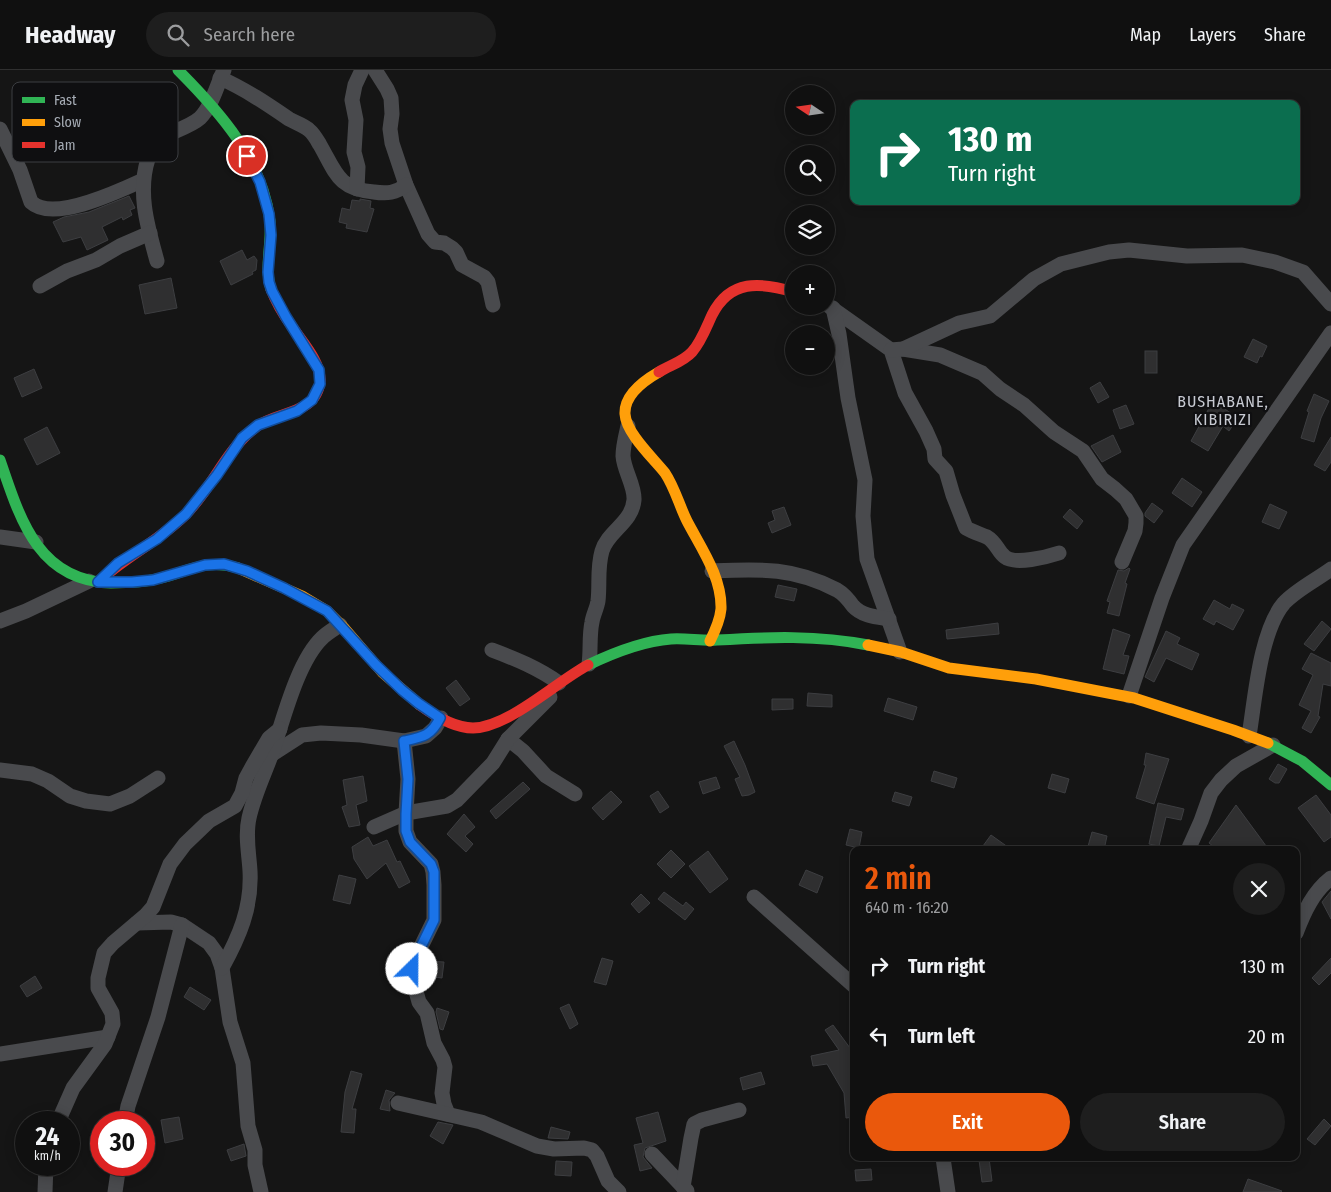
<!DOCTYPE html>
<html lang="en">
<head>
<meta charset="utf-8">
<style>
	:root { --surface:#101010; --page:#1e1e1e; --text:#f1f3f6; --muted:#9c9d9f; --line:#303030; --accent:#ea580c }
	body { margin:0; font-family:"Fira Sans Condensed",sans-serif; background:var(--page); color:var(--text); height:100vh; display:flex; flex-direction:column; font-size:19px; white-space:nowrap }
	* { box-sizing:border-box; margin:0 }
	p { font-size:16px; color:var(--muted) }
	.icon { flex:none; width:28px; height:28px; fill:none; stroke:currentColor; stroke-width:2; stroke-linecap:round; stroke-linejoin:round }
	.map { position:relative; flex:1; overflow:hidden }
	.panel { position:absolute; left:850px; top:776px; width:450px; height:315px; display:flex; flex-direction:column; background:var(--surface); border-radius:10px; box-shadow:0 2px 12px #0003,0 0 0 1px var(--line) }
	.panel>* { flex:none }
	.guide { position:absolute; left:850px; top:30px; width:450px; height:105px; border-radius:10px; box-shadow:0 2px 12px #0003,0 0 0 1px var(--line); background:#0b6e4f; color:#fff; overflow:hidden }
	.needle { width:32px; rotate:283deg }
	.fabs { position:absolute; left:785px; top:15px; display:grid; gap:10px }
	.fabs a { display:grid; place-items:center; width:50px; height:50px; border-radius:50%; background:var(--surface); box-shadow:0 2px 12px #0003,0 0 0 1px var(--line); font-size:25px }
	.speed { position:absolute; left:15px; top:1041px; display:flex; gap:10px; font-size:25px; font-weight:700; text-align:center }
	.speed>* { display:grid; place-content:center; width:65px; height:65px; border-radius:50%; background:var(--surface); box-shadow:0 2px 12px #0003,0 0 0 1px var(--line); line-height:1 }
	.speed small { font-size:12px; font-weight:400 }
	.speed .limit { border:8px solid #d22; background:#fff; color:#111 }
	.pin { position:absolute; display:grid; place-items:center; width:42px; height:42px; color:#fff; margin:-21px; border:2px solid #fff; border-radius:50%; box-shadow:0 1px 5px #0007 }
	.me { position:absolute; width:55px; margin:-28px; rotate:23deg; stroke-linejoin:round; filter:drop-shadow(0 0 4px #0008) }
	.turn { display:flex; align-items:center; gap:18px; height:105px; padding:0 15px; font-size:22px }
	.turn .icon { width:65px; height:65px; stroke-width:2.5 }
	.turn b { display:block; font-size:35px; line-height:42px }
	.round { display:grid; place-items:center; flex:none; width:52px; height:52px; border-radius:26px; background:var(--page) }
	.summary { display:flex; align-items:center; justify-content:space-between; height:85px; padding:0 15px }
	h1 { font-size:30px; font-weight:600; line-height:38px; color:var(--accent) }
	.cta { display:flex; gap:10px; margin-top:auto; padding:10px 15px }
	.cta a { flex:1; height:58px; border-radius:30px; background:var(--accent); color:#fff; font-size:20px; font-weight:600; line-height:58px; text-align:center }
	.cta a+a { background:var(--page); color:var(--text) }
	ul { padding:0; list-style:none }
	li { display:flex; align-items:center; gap:15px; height:70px; padding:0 15px }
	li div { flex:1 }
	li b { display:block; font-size:19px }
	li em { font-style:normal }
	header { display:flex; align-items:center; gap:30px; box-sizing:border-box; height:70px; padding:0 25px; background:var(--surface); border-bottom:1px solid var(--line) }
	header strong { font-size:24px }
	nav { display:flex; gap:28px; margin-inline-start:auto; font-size:18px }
	.search { width:350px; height:45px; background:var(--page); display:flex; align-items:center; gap:12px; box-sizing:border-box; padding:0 18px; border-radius:28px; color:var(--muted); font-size:19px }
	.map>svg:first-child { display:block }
	.building { fill:#2f2f30; stroke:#3d3e41 }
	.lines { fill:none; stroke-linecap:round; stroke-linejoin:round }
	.street { stroke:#494a4d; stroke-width:15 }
	.fast { stroke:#30b455; stroke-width:11 }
	.slow { stroke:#ff9f0a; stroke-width:11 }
	.jam { stroke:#e5322d; stroke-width:11 }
	.route-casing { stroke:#114b97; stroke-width:12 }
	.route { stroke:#1a73e8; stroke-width:9 }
	.labels { text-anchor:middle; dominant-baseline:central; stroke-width:4.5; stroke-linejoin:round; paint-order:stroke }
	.neighbourhood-label { font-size:16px; letter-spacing:1px; fill:#c7cad2; stroke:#0f0f11 }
	.key { fill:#0f0f11; stroke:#3c3e42; stroke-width:1 }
	.key-label { font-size:14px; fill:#a6acb5 }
</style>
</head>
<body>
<header>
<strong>Headway</strong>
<div class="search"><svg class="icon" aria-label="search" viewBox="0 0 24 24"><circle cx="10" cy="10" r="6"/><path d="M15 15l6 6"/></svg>Search here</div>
<nav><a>Map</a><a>Layers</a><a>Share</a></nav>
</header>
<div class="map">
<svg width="1331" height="1122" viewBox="0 0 1331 1122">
	<rect width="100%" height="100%" fill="#151515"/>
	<!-- building -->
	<g class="building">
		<polygon points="129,126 135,138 130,140 132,145 123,150 122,147 102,157 108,170 87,180 81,167 63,172 53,152 64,147 89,142"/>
		<polygon points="360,129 371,131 370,138 374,139 367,162 346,158 347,154 339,152 342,138 350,140 352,130 360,131"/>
		<polygon points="242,180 247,190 254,186 257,190 256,200 252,202 253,204 231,215 220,191"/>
		<polygon points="171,208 177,238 145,244 139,215"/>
		<polygon points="1253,269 1267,276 1262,287 1260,286 1257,293 1244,287"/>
		<rect x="1145" y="281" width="12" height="22"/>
		<polygon points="34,299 42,318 22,327 14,308"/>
		<polygon points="1100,312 1109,327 1098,333 1090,318"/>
		<polygon points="1314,324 1329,331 1321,348 1314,372 1301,368 1309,342 1307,341"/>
		<polygon points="1213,331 1238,348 1229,361 1223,356 1208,381 1191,371"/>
		<polygon points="1126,335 1134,354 1120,359 1113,340"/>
		<polygon points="47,357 60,383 37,395 24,369"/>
		<polygon points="1113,365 1121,382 1102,392 1091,376"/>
		<polygon points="1331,367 1331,392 1325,401 1314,395"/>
		<polygon points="1182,408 1202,422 1192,437 1172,423"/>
		<polygon points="1152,433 1163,441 1154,453 1145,446 1145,443"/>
		<polygon points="1270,434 1287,442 1279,459 1262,452"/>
		<polygon points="784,437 791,455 772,463 768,453 775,450 772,441"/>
		<polygon points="1070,439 1083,451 1077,459 1063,447"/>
		<polygon points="1129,498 1130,499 1125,513 1127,514 1119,546 1107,543 1110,532 1107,531 1118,500 1124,501"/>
		<polygon points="778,515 797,519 794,531 775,527"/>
		<polygon points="1214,530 1230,539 1232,534 1244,540 1233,560 1216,551 1214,555 1203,549"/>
		<polygon points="1322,551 1331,559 1314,581 1304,574"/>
		<polygon points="998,553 999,564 947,569 946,560"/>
		<polygon points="1113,559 1130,565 1123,585 1129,586 1124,604 1103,599"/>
		<polygon points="1166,561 1180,568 1177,574 1199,584 1192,600 1166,588 1154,612 1145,607"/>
		<polygon points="1311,583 1331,593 1331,616 1323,614 1318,646 1320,647 1311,663 1302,658 1311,641 1299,635 1313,605 1302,599"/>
		<polygon points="456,610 470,629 460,636 446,618"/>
		<polygon points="808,623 832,625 832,637 807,636"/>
		<polygon points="888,628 917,637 913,650 884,641"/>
		<polygon points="772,629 793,629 793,639 772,640"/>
		<polygon points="734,671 745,695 755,722 749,725 742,726 735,709 740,707 724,676"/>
		<polygon points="1146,683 1169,689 1154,734 1136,728 1146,695 1144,695"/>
		<polygon points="1278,694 1287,699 1279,713 1275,713 1269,709"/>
		<polygon points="934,701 957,708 954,718 931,711"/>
		<polygon points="1052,704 1069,709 1065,723 1048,718"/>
		<polygon points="363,706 367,731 356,735 360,755 349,757 342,737 347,735 343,710"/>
		<polygon points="716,707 720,718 703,724 699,712"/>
		<polygon points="523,712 530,719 496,749 490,741"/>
		<polygon points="611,721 622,732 603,750 592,738"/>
		<polygon points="658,721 669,737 660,743 650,726"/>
		<polygon points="895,722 912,727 909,736 892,731"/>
		<polygon points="1316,725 1331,745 1331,767 1324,772 1298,738"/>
		<polygon points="1158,733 1184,739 1181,750 1166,747 1159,776 1149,774"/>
		<polygon points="1236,735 1261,769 1269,780 1218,780 1209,773"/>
		<polygon points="464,744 475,757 465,766 473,774 466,782 447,764"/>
		<polygon points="850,759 862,762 859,778 846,775"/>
		<polygon points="1092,762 1107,766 1104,780 1087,780"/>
		<polygon points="991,765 1012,780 980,780"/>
		<polygon points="368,767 373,776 387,770 397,792 400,791 410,812 399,818 386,793 367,809 354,789 352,777"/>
		<polygon points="671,780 685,794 671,808 657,794"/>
		<polygon points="708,781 728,809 710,823 689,796"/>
		<polygon points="806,800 823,807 817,823 799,815"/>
		<polygon points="339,805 356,809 350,834 333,830"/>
		<polygon points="1331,821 1331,849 1322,832"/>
		<polygon points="664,822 683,836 686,832 694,839 685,850 658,829"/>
		<polygon points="641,824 650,833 639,843 631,834"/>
		<polygon points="602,888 613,891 606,915 594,912"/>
		<polygon points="1331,888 1331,903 1319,915 1312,908"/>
		<polygon points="428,891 444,892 442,908 427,906"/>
		<polygon points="35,906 42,918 27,927 20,916"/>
		<polygon points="190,917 211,930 204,940 184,927"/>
		<polygon points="569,934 578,954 570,959 560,938"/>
		<polygon points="437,938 449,942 443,960 440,959 436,942"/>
		<polygon points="833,955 850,978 854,975 854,1047 846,1048 844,1023 827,994 813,996 811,986 839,980 825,960"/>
		<polygon points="351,1001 362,1004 352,1039 356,1039 354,1063 341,1062 345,1022"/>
		<polygon points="761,1002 765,1014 743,1020 740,1008"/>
		<polygon points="386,1020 395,1023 389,1030 390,1041 380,1039"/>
		<polygon points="658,1042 666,1071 645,1078 643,1087 652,1098 640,1101 634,1075 643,1073 636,1048"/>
		<polygon points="179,1047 183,1069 165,1073 161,1050"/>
		<polygon points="1324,1049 1331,1056 1315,1075 1307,1069"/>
		<polygon points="438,1052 453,1055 443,1074 430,1066"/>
		<polygon points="551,1057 570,1062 568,1069 548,1068"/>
		<polygon points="244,1074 246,1086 231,1091 227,1080"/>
		<polygon points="989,1088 992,1111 982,1112 979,1090"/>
		<polygon points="556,1091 572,1092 571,1106 555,1105"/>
		<polygon points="871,1099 872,1110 856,1111 855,1100"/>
		<polygon points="1248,1109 1282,1121 1281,1122 1243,1122"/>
	</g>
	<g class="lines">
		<!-- street -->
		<g class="street">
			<polyline points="375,0 387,19 391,28 392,44 390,59 392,73 406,115 428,164 435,172 444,173 452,178 456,182 462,195 484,207 488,212 493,235"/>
			<path d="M220,8C245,19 267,34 289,49C296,53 304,55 309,60C314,64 317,70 320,75C336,103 338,119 374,122C387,124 396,123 406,115"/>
			<path d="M0,59L20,100L31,132C53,153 119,121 143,110"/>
			<polyline points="357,119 358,97 354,82 356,50 352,30 355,15 362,0"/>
			<path d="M157,191C148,158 137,123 148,89C149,84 151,78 153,74C161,64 188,59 200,48C212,36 217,15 224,0"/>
			<polyline points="40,216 67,201 96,190 120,176 150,163"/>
			<path d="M826,234L891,280L905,323L926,361L934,379L935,389L946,401L953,425L966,458C973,462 980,464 987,467C996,472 998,482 1005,487C1015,495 1047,487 1059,483"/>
			<polyline points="833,238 839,264 848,328 865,410 863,446 867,489 900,582"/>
			<polyline points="903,279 940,285 982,303 1000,319 1024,335 1054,362 1083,381 1102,409 1115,419 1126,429 1136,446 1136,453 1135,461 1122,492"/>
			<polyline points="891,280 903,279 959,253 990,246 1034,209 1061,194 1109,182 1129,180 1187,186 1242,185 1275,192 1303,202 1331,234"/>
			<polyline points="0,467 36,472"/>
			<path d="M712,501C760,499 793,497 837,520C844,524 848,529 853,536C862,546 876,547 889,549"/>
			<polyline points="0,551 26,541 89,511"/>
			<path d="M492,580C516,589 538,598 559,613"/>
			<path d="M589,594C591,580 589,566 592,552C593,545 597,538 598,531C600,514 597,498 602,481C608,461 632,453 634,430C635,416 624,401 623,386C623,376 626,365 628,356"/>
			<polyline points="1129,626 1162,528 1183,475 1331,263"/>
			<path d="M1249,666C1255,629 1260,561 1284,533C1296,520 1316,510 1331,499"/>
			<polyline points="508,669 523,681 546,706 575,724"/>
			<polyline points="404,671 408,709 406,743 406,761 410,772 431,794 433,802 434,815 434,850 413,893 412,907 419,932 427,943 434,973 443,990 445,997 442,1023 444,1034 448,1044"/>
			<polyline points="271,685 302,665 321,663 361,665 404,671 426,666 435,658 441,648"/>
			<polyline points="0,700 32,704 48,711 70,726 86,731 110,734 130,726 158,708"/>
			<polyline points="374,757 406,743 447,736 457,730 493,693 508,669 550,627"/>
			<polyline points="1188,780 1201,751 1211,723 1221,710 1236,696 1273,675"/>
			<polyline points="754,827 854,916"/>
			<polyline points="137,853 171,852 182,855 209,873 217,884 222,898 230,952 243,993 248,1056 255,1080 255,1095 261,1122"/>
			<path d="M1296,863C1304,842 1313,822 1331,808"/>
			<path d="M222,898C239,867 252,838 250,801C249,783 245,766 249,748C254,725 264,705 272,683C283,651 297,592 322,568C327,563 334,559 340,555"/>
			<polyline points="0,984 108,967"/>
			<polyline points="398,1033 481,1052 537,1076 554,1079 584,1078 592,1080 597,1086 608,1111 619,1122"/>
			<polyline points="58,1052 73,1018 105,974 113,954 112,943 98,918 98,908 104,883 113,873 146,845 153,837 170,794 185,774 209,751 235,736 242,723 246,708 252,697 269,668 280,659"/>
			<polyline points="125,1052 128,1036 158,947 182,855"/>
			<polyline points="652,1084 687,1121"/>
			<polyline points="943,1088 948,1122"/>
			<polyline points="683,1117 691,1068 694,1054 702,1050 739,1040"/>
			<polyline points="45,1122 46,1095"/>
			<polyline points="115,1122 119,1095"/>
		</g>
		<!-- fast -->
		<g class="fast">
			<path d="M178,0C219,41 263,90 270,151C272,173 264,197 271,219"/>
			<path d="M0,390C20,449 38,511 111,513C127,513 145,512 161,508C189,501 208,488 238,498"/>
			<path d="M588,595C613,583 643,571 671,569C686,568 702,571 717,570C768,567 818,565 868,575"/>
			<polyline points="1268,673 1302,691 1331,715"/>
		</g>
		<!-- slow -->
		<g class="slow">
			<path d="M659,302C645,310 624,324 625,344C626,363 653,388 665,403C675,418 679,435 687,451C701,478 722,507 721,539C720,550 715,561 710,571"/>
			<polyline points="238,498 302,526 327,541 345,559 382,602 420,635"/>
			<polyline points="868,575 901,582 949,598 1036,609 1134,628 1233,660 1268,673"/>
		</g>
		<!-- jam -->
		<g class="jam">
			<path d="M659,302C670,295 683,292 692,282C701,272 706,258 712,245C730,209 760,212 794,222"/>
			<path d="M98,512C125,487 159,471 185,445C212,419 225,380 256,357C276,341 317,345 320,311C321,291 301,271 291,255C283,244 276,232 271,219"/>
			<path d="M420,635C435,646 454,658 473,658C509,657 556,612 588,595"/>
		</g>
	</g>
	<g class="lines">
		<defs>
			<path id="route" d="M247,86L260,112L269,144L271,165L268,202L269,212L272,221L286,247L319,300L320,314L312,330L297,341L258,355L242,368L217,405L186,444L157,469L118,493L98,512H132L153,510L205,495L224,494L247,501L284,518L327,541L376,595L402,620L418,633L440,648C431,666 423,667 404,671L408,709L406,744V761L410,772L431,794L434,802V850L413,893L412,899"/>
		</defs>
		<!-- route casing -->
		<use href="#route" class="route-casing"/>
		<!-- route -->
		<use href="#route" class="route"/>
	</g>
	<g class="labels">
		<!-- neighbourhood labels -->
		<g class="neighbourhood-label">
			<text x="1223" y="331">BUSHABANE,<tspan x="1223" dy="18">KIBIRIZI</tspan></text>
		</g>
	</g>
	<!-- legend -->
	<rect x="12" y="12" width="166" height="80" rx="8" class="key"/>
	<rect x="22" y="27" width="23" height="6" fill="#30b455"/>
	<rect x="22" y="49" width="23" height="7" fill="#ff9f0a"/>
	<rect x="22" y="72" width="23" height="6" fill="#e5322d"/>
	<g class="key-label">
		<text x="54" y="35">Fast</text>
		<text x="54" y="57">Slow</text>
		<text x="54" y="80">Jam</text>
	</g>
</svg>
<div class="fabs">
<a><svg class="needle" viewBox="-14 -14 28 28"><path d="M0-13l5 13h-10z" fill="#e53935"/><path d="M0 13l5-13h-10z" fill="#9c9d9f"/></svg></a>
<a><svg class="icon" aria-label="search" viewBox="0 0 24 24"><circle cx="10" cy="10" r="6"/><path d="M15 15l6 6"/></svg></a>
<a><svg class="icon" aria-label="layers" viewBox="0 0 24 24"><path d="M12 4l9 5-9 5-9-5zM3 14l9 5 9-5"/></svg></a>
<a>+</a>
<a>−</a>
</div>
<div class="speed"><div>24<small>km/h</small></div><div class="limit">30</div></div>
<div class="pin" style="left:247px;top:86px;background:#d93025"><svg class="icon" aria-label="arrive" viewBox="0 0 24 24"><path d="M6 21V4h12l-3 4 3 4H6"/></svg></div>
<svg class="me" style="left:412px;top:899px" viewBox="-20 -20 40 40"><circle r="19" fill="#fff"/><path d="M0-13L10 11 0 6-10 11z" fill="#1a73e8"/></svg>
<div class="guide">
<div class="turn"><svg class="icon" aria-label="right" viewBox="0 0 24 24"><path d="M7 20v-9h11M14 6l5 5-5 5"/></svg><div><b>130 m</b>Turn right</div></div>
</div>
<section class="panel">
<div class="summary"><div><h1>2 min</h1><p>640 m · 16:20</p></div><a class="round"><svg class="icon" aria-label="close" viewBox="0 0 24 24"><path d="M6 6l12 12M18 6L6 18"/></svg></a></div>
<ul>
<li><svg class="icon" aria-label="right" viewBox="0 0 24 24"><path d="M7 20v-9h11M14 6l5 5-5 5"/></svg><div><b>Turn right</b></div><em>130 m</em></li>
<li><svg class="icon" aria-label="left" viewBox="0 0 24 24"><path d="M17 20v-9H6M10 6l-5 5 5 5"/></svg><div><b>Turn left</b></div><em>20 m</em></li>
</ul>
<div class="cta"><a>Exit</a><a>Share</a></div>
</section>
</div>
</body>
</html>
